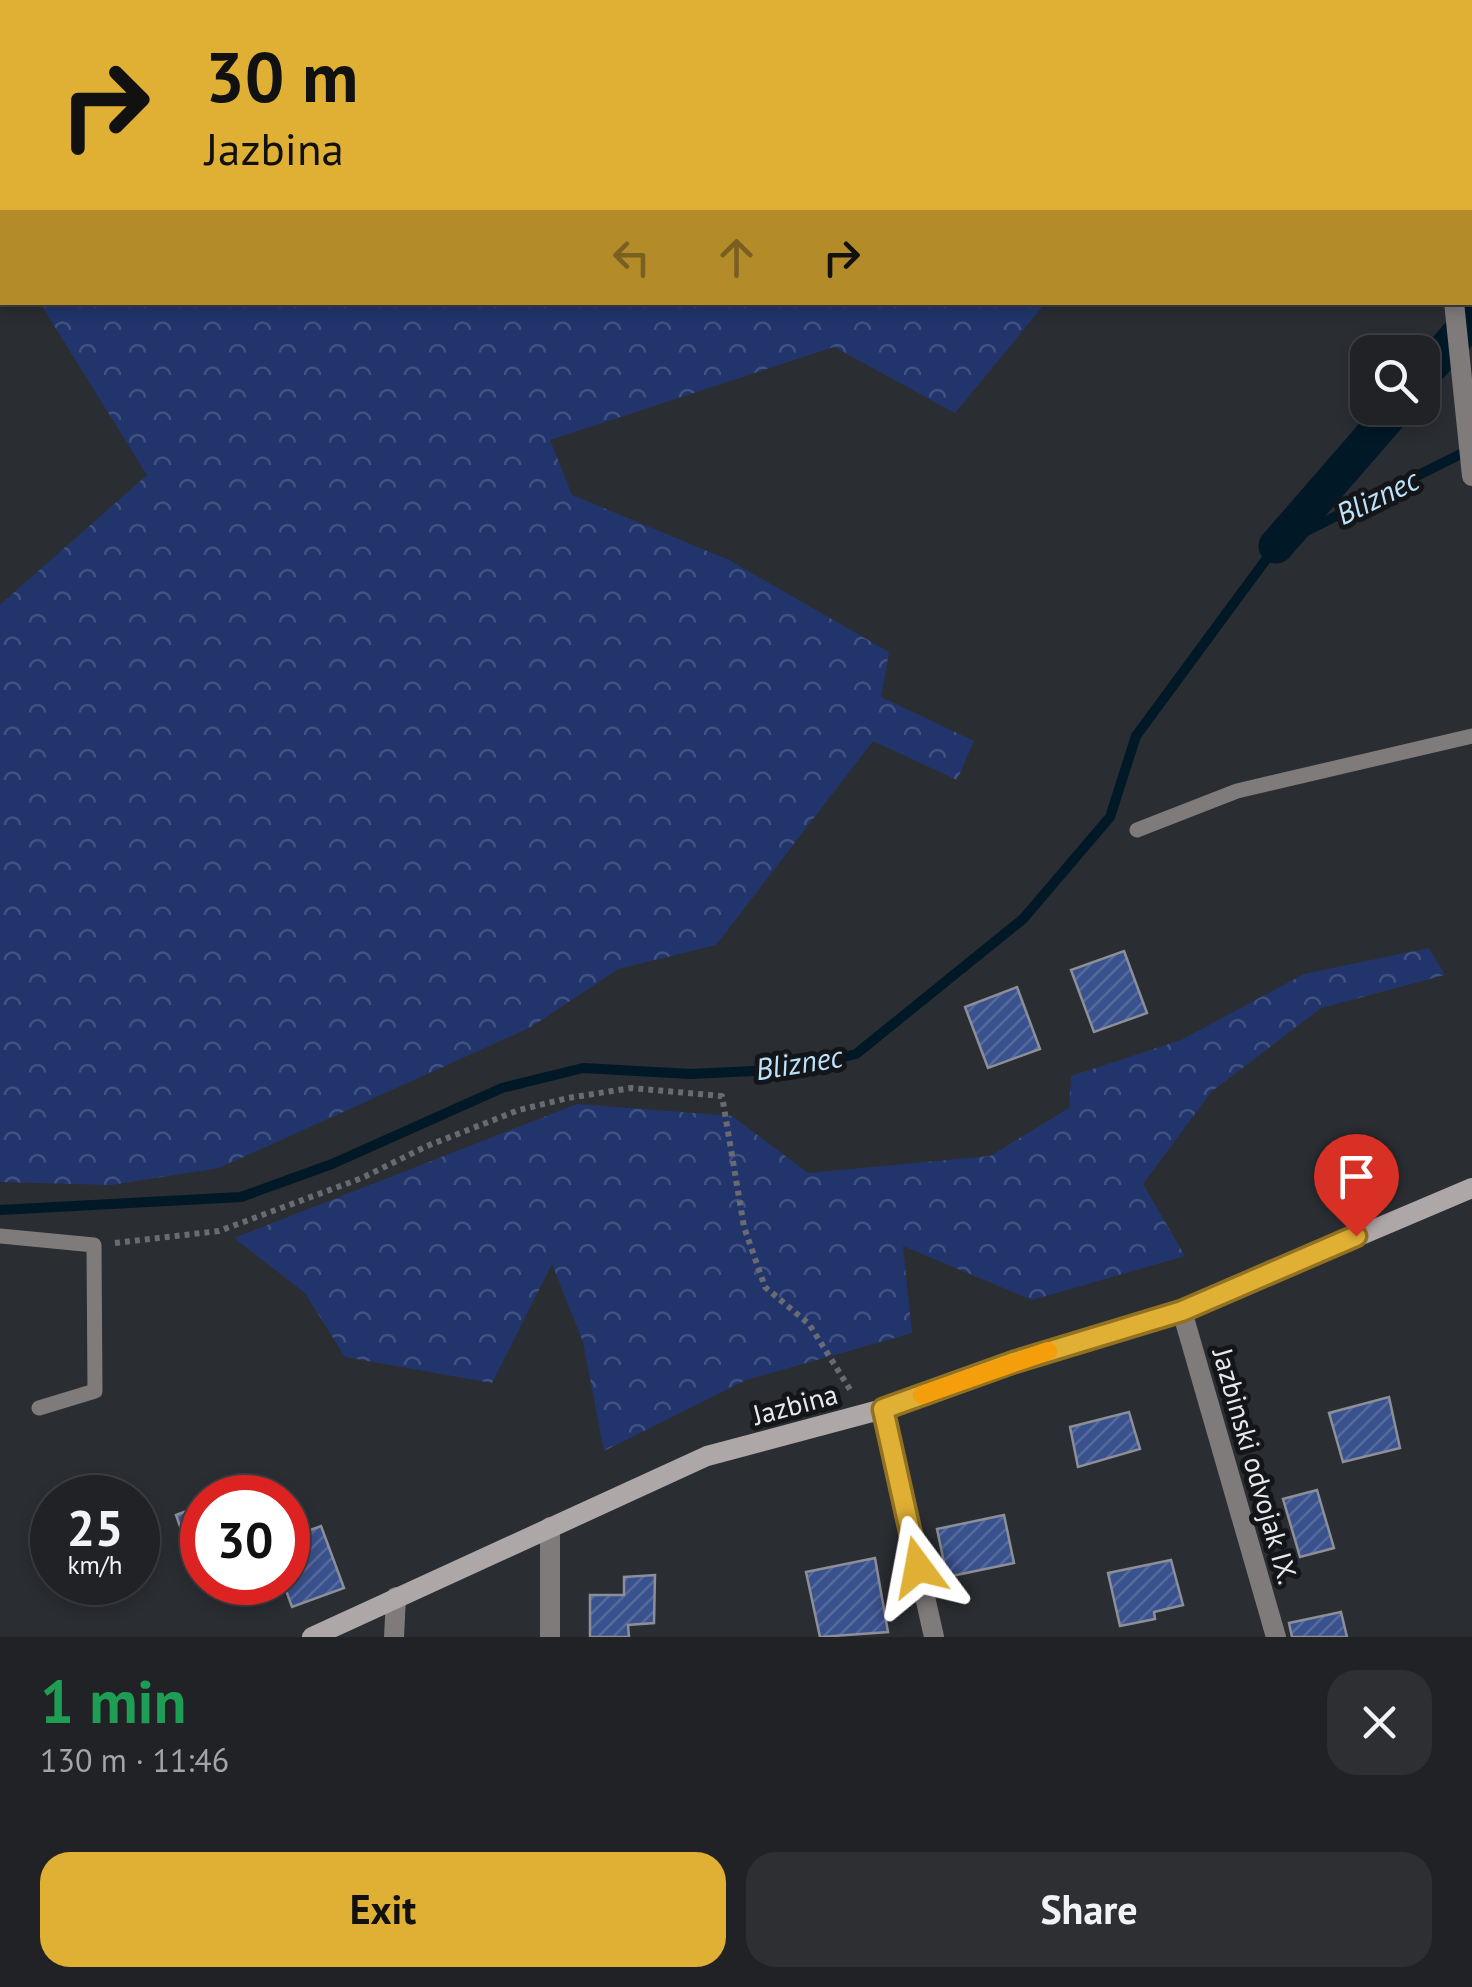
<!DOCTYPE html>
<html lang="en">
<head>
<meta charset="utf-8">
<style>
	:root { --surface:#202226; --page:#2d2f32; --text:#f1f3f6; --muted:#a2a4a7; --line:#3d3f43; --accent:#e0b034 }
	body { margin:0; font-family:"PT Sans",sans-serif; background:var(--page); color:var(--text); height:100vh; display:flex; flex-direction:column; font-size:38px; white-space:nowrap }
	* { box-sizing:border-box; margin:0 }
	p { font-size:32px; color:var(--muted) }
	.icon { flex:none; width:55px; height:55px; fill:none; stroke:currentColor; stroke-width:2; stroke-linecap:round; stroke-linejoin:round }
	.map { position:relative; height:1637px; overflow:hidden }
	.sheet { display:flex; flex-direction:column; background:var(--surface); flex:1 }
	.sheet>* { flex:none }
	.guide { position:absolute; left:0px; top:0px; width:1472px; height:305px; box-shadow:0 5px 15px #0003,0 0 0 2px var(--line); background:#e0b034; color:#111; overflow:hidden }
	.controls { position:absolute; left:1350px; top:335px; display:grid; gap:20px }
	.controls a { display:grid; place-items:center; width:90px; height:90px; border-radius:20px; background:var(--surface); box-shadow:0 5px 15px #0003,0 0 0 2px var(--line); font-size:50px }
	.speed { position:absolute; left:30px; top:1475px; display:flex; gap:20px; font-size:50px; font-weight:700; text-align:center }
	.speed>* { display:grid; place-content:center; width:130px; height:130px; border-radius:50%; background:var(--surface); box-shadow:0 5px 15px #0003,0 0 0 2px var(--line); line-height:1 }
	.speed small { font-size:25px; font-weight:400 }
	.speed .limit { border:15px solid #d22; background:#fff; color:#111 }
	.pin { position:absolute; display:grid; place-items:center; width:85px; height:85px; color:#fff; margin:-102px -42px; border-radius:50% 50% 50% 0; rotate:-45deg; box-shadow:0 0 10px #0007 }
	.pin .icon { rotate:45deg }
	.me { position:absolute; width:110px; margin:-55px; rotate:347deg; stroke-linejoin:round; filter:drop-shadow(0 0 8px #0008) }
	.turn { display:flex; align-items:center; gap:35px; height:210px; padding:0 40px; font-size:45px }
	.turn .icon { width:130px; height:130px; stroke-width:2.5 }
	.turn b { display:block; font-size:70px; line-height:85px }
	.lanes { display:flex; align-items:center; height:95px; padding:0 40px; background:#0003; justify-content:center; gap:50px; direction:ltr }
	.lanes .off { opacity:.35 }
	.round { display:grid; place-items:center; flex:none; width:105px; height:105px; border-radius:30px; background:var(--page) }
	.overview { display:flex; align-items:center; justify-content:space-between; height:170px; padding:0 40px }
	h1 { font-size:60px; font-weight:700; line-height:75px; color:#1e9e55 }
	.primary-button { display:flex; gap:20px; margin-top:auto; padding:20px 40px }
	.primary-button a { flex:1; height:115px; border-radius:30px; background:var(--accent); color:#111; font-size:40px; font-weight:700; line-height:115px; text-align:center }
	.primary-button a+a { background:var(--page); color:var(--text) }
	.map>svg:first-child { display:block }
	.forest { fill:url(#forest-crowns) }
	.lines { fill:none; stroke-linecap:round; stroke-linejoin:round }
	.stream { stroke:#011826; stroke-width:10 }
	.canal { stroke:#011826; stroke-width:35 }
	.building { fill:url(#building-hatch); stroke:#8c8f97; stroke-width:2.5 }
	.path { stroke:#696b70; stroke-width:6; stroke-dasharray:5 5; stroke-linecap:butt }
	.lane { stroke:#7f7b7a; stroke-width:15 }
	.street { stroke:#7f7b7a; stroke-width:20 }
	.secondary { stroke:#ada7a7; stroke-width:20 }
	.route-casing { stroke:#927222; stroke-width:25 }
	.route { stroke:#e0b034; stroke-width:18 }
	.slow { stroke:#f59e0b; stroke-width:18 }
	.labels { text-anchor:middle; dominant-baseline:central; stroke-width:10; stroke-linejoin:round; paint-order:stroke }
	.street-label { font-size:28px; fill:#e7e9ed; stroke:#141518 }
	.water-label { font-size:30px; font-style:italic; fill:#bce3fc; stroke:#141518 }
</style>
</head>
<body>
<div class="map">
<svg width="1472" height="1637" viewBox="0 0 1472 1637">
	<defs>
		<pattern id="forest-crowns" width="20" height="18" patternUnits="userSpaceOnUse" patternTransform="scale(2.5)"><rect width="20" height="18" fill="#21356c"/><path d="M2 6a3 3 0 1 1 6 0M12 15a3 3 0 1 1 6 0" fill="none" stroke="#415281"/></pattern>
		<pattern id="building-hatch" width="6" height="6" patternUnits="userSpaceOnUse" patternTransform="scale(2.5)"><rect width="6" height="6" fill="#39518d"/><path d="M-1 1l2-2M0 6l6-6M5 7l2-2" fill="none" stroke="#566a9d"/></pattern>
	</defs>
	<rect width="100%" height="100%" fill="#2a2d32"/>
	<!-- forest -->
	<g class="forest">
		<polygon points="40,303 1055,303 1043,306 955,413 834,347 550,440 572,495 729,560 889,652 881,697 974,741 957,780 873,741 716,945 618,969 531,1027 219,1168 111,1185 0,1182 0,605 147,475"/>
		<polygon points="1429,948 1445,975 1321,1008 1211,1092 1143,1184 1185,1256 1032,1300 903,1246 912,1333 746,1380 604,1451 583,1342 552,1264 492,1383 345,1357 305,1293 234,1238 577,1104 732,1116 808,1173 990,1156 1069,1108 1071,1076 1181,1040 1304,974"/>
	</g>
	<g class="lines">
		<!-- stream -->
		<polyline class="stream" points="0,1210 241,1197 332,1164 502,1088 583,1068 691,1074 794,1069 856,1054 1023,919 1110,817 1136,736 1276,546 1471,449"/>
		<!-- canal -->
		<g class="canal">
			<polyline points="1422,376 1472,319"/>
			<polyline points="1276,546 1396,408"/>
		</g>
	</g>
	<!-- building -->
	<g class="building">
		<polygon points="1124,951 1147,1013 1094,1032 1071,970"/>
		<polygon points="1017,987 1040,1049 988,1068 965,1007"/>
		<polygon points="1389,1397 1400,1448 1343,1462 1329,1413"/>
		<polygon points="1129,1412 1140,1449 1078,1467 1070,1427"/>
		<polygon points="1317,1490 1334,1548 1300,1557 1283,1499"/>
		<polygon points="202,1505 202,1575 198,1577 176,1515"/>
		<polygon points="1004,1515 1014,1563 947,1577 937,1529"/>
		<polygon points="321,1526 344,1588 292,1607 283,1582 288,1582 288,1538"/>
		<polygon points="875,1558 888,1632 820,1637 806,1572"/>
		<polygon points="1171,1560 1183,1605 1154,1612 1155,1619 1120,1626 1108,1573"/>
		<polygon points="655,1575 654,1623 628,1625 629,1637 590,1637 590,1595 624,1595 624,1577"/>
		<polygon points="1341,1612 1347,1637 1292,1637 1289,1623"/>
	</g>
	<g class="lines">
		<!-- path -->
		<g class="path">
			<polyline points="1470,75 1472,77"/>
			<polyline points="115,1243 219,1231 362,1178 427,1146 519,1110 568,1098 631,1088 722,1096 744,1227 765,1287 809,1324 851,1391"/>
		</g>
		<!-- lane -->
		<g class="lane">
			<polyline points="1137,830 1237,791 1472,736"/>
			<polyline points="0,1236 94,1245 95,1391 39,1408"/>
		</g>
		<!-- street -->
		<g class="street">
			<polyline points="1396,0 1401,2"/>
			<polyline points="1454,302 1472,476"/>
			<polyline points="1182,1311 1276,1637"/>
			<polyline points="883,1409 934,1637"/>
			<polyline points="394,1637 396,1597"/>
			<polyline points="550,1637 550,1527"/>
		</g>
		<!-- secondary -->
		<polyline class="secondary" points="312,1637 707,1456 883,1409 1014,1362 1182,1311 1472,1188"/>
	</g>
	<g class="lines">
		<defs>
			<polyline id="route" points="918,1567 883,1409 1014,1362 1182,1311 1356,1236"/>
		</defs>
		<!-- route casing -->
		<use href="#route" class="route-casing"/>
		<!-- route -->
		<use href="#route" class="route"/>
		<!-- slow -->
		<polyline class="slow" points="922,1395 1048,1351"/>
	</g>
	<g class="labels">
		<!-- street labels -->
		<g class="street-label">
			<text transform="translate(795 1404) rotate(-15)">Jazbina</text>
			<text transform="translate(1256 1466) rotate(74)">Jazbinski odvojak IX.</text>
		</g>
		<!-- water labels -->
		<g class="water-label">
			<text transform="translate(1377 496) rotate(-26)">Bliznec</text>
			<text transform="translate(799 1062) rotate(-9)">Bliznec</text>
		</g>
	</g>
</svg>
<div class="controls">
<a><svg class="icon" aria-label="search" viewBox="0 0 24 24"><circle cx="10" cy="10" r="6"/><path d="M15 15l6 6"/></svg></a>
</div>
<div class="speed"><div>25<small>km/h</small></div><div class="limit">30</div></div>
<div class="pin" style="left:1356px;top:1236px;background:#d93025"><svg class="icon" aria-label="arrive" viewBox="0 0 24 24"><path d="M6 21V4h12l-3 4 3 4H6"/></svg></div>
<svg class="me" style="left:918px;top:1567px" viewBox="-20 -20 40 40"><path d="M0-17L14 15 0 8-14 15z" fill="#e0b034" stroke="#fff" stroke-width="4"/></svg>
<div class="guide">
<div class="turn"><svg class="icon" aria-label="right" viewBox="0 0 24 24"><path d="M7 20v-9h11M14 6l5 5-5 5"/></svg><div><b>30 m</b>Jazbina</div></div>
<div class="lanes"><svg class="icon off" aria-label="left" viewBox="0 0 24 24"><path d="M17 20v-9H6M10 6l-5 5 5 5"/></svg><svg class="icon off" aria-label="ahead" viewBox="0 0 24 24"><path d="M12 20V5M6 11l6-6 6 6"/></svg><svg class="icon" aria-label="right" viewBox="0 0 24 24"><path d="M7 20v-9h11M14 6l5 5-5 5"/></svg></div>
</div>
</div>
<section class="sheet">
<div class="overview"><div><h1>1 min</h1><p>130 m · 11:46</p></div><a class="round"><svg class="icon" aria-label="close" viewBox="0 0 24 24"><path d="M6 6l12 12M18 6L6 18"/></svg></a></div>
<div class="primary-button"><a>Exit</a><a>Share</a></div>
</section>
</body>
</html>
